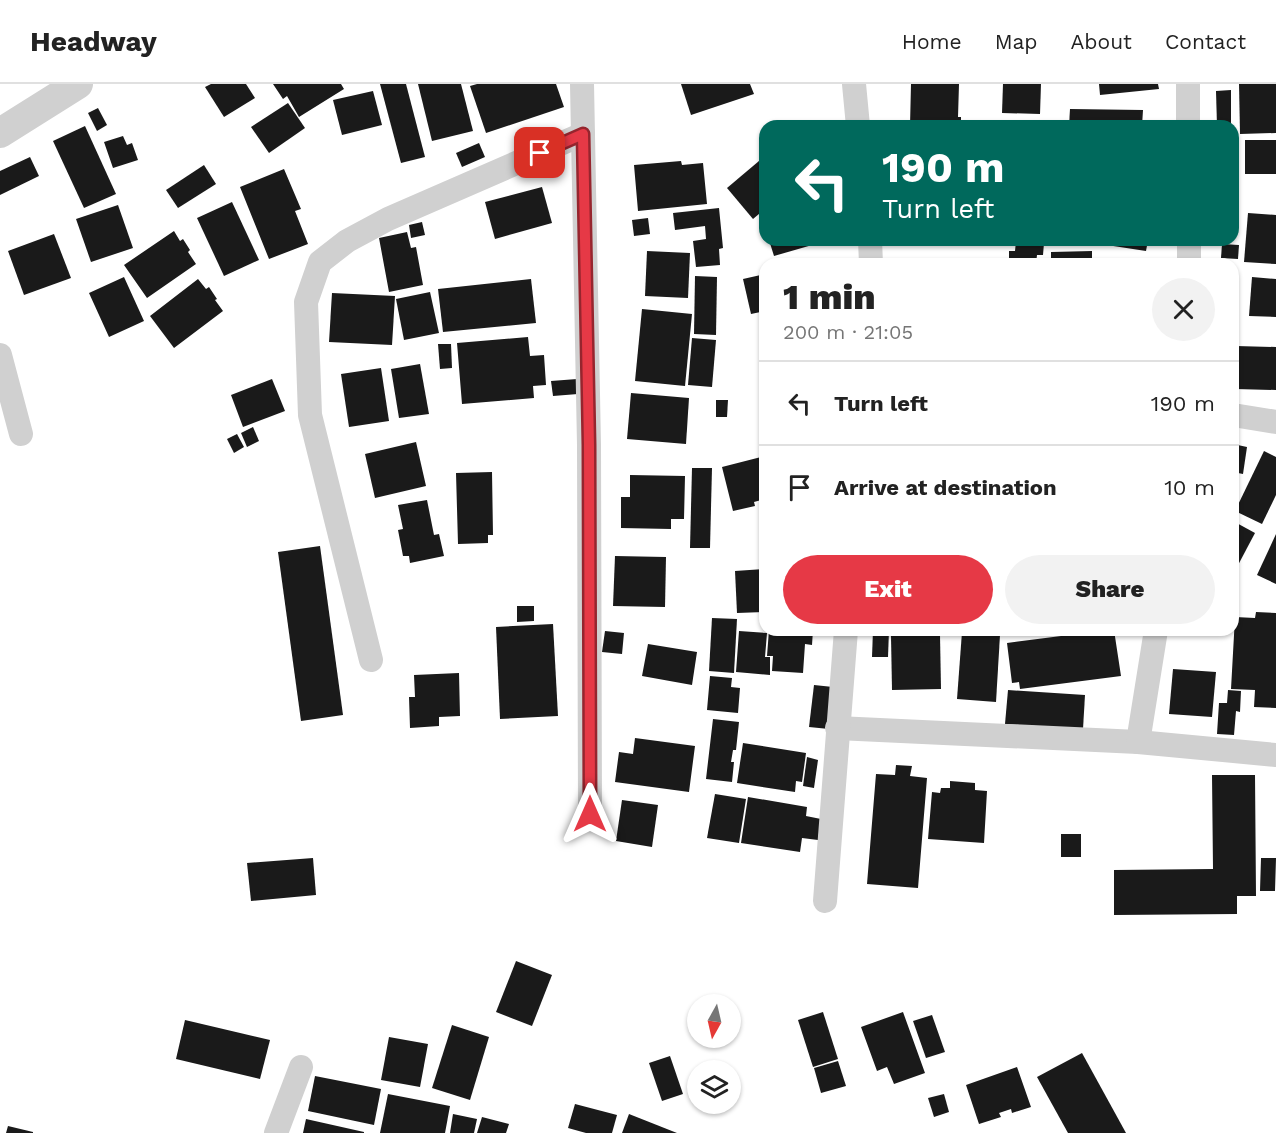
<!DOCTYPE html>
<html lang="en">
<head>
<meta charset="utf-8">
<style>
	:root { --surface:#fff; --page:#f2f2f2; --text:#222; --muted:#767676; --line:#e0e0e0; --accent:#e63946 }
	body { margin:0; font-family:"Work Sans",sans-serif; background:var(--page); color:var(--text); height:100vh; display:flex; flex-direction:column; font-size:22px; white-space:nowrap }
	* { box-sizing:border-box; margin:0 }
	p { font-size:20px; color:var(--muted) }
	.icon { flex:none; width:33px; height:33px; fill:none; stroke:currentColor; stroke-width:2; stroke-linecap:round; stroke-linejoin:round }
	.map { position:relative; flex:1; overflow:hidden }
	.drawer { position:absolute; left:759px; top:174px; width:480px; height:378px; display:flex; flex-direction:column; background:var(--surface); border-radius:18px; box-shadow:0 2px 4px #0004 }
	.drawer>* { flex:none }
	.banner { position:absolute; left:759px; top:36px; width:480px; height:126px; border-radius:18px; box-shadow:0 2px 4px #0004; background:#00695c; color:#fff; overflow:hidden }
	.needle { width:39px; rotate:188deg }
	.tools { position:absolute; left:687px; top:910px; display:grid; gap:12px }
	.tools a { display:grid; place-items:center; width:54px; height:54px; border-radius:50%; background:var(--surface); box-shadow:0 2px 4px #0004; font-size:30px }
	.pin { position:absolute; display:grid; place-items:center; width:51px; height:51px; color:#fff; margin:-26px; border-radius:12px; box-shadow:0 3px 9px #0006 }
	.me { position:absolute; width:66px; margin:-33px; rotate:0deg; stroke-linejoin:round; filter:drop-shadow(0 0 4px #0008) }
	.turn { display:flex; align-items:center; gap:21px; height:126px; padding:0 24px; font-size:27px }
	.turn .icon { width:78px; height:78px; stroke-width:2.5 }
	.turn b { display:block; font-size:42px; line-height:51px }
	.round { display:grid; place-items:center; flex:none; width:63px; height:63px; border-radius:32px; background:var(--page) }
	.summary { display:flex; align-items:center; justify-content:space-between; height:102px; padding:0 24px }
	h1 { font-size:36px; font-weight:800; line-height:45px }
	.action { display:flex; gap:12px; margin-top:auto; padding:12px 24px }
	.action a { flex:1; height:69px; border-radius:36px; background:var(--accent); color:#fff; font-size:24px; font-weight:800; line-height:69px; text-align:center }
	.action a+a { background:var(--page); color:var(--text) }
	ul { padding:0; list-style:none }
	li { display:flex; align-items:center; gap:18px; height:84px; padding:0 24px; border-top:2px solid var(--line) }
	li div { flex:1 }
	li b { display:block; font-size:22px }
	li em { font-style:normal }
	header { display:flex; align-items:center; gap:36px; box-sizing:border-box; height:84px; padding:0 30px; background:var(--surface); border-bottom:2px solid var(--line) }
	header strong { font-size:28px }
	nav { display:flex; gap:33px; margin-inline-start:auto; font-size:21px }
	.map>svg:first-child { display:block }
	.building { fill:#1a1a1a }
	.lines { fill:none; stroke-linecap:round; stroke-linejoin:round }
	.minor { stroke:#d0d0d0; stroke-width:24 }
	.tertiary { stroke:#d0d0d0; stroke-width:30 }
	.route-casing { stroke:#96252e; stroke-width:15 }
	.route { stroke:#e63946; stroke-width:10 }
</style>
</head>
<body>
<header>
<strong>Headway</strong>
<nav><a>Home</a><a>Map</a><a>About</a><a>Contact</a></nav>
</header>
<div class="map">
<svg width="1276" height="1049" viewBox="0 0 1276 1049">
	<rect width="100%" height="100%" fill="#fff"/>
	<!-- building -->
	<g class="building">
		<polygon points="211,0 246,0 255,14 224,33 205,3"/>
		<polygon points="273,0 341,0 344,5 299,33 287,12 283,15"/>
		<polygon points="380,0 406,0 425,73 401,79"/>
		<polygon points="418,0 461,0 473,47 432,57"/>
		<polygon points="477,0 556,0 564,23 486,49 470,2"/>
		<polygon points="681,0 750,0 754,10 691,31"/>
		<polygon points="911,0 959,0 958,33 961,33 961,42 910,42"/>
		<polygon points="1003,0 1041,0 1040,30 1002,29"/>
		<polygon points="1099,0 1158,0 1159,5 1100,11"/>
		<polygon points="1239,0 1276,0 1276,49 1240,50"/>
		<polygon points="1231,6 1231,42 1217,42 1216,7"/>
		<polygon points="373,7 382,41 342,51 333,16"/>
		<polygon points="288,19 305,44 269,69 251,43"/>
		<polygon points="98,24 107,41 97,47 88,29"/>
		<polygon points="1070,25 1143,26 1142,42 1069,42"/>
		<polygon points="975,36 1037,38 1037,42 975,42"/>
		<polygon points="85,42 116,110 84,124 53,57"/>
		<polygon points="123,52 127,61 132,59 138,76 113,84 104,58"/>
		<rect x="1245" y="56" width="31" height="34"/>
		<polygon points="479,59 485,73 462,83 456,69"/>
		<polygon points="765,72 765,125 753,135 727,104"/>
		<polygon points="30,73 39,92 0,111 0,87"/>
		<polygon points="681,77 682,81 703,79 707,120 638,127 634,81"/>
		<polygon points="204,81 216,100 178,124 166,106"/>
		<polygon points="284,85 301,125 295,127 308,160 269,175 240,103"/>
		<polygon points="542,103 552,139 495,155 485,118"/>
		<polygon points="232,118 259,176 224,192 197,134"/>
		<polygon points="118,121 133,164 91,178 76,135"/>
		<polygon points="719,124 723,164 719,165 720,181 696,183 693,157 706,155 705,142 675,146 673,129"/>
		<polygon points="1248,129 1276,131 1276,180 1244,178"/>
		<polygon points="648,134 650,150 634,152 632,136"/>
		<polygon points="422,138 425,151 411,154 409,141"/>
		<polygon points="174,147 180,157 183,155 190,166 188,168 196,180 147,214 124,181"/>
		<polygon points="407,148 411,164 416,163 423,201 389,208 379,154"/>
		<polygon points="54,150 71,194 24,211 8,167"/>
		<polygon points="769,156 826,156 826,157 774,172"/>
		<polygon points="1074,156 1148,156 1146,167"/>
		<polygon points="1016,157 1044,159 1043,171 1037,171 1036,180 1009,180 1009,167 1015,167"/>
		<polygon points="1222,160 1239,161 1238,175 1221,174"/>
		<polygon points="647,167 690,169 688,214 645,212"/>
		<polygon points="1092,167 1092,180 1051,180 1051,168"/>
		<polygon points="830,175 831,180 811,180 811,179"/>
		<polygon points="1002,175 1002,180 946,180 946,176"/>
		<polygon points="765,190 765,227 751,230 743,195"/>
		<polygon points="695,192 717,193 716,251 694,250"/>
		<polygon points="124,193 144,237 109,253 89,209"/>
		<polygon points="1252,193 1276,195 1276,233 1249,232"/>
		<polygon points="198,195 206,205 209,203 217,215 215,216 223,227 174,264 150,232"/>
		<polygon points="531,195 536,239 443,248 438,205"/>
		<polygon points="430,208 439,249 404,256 396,215"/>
		<polygon points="332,209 395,212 392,261 329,258"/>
		<polygon points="642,225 692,230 685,302 635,297"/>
		<polygon points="528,253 530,272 544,271 546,301 533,302 534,314 462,320 457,259"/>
		<polygon points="692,254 716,256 712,303 688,301"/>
		<polygon points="438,260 451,260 452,284 440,285"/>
		<polygon points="1236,262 1276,263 1276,306 1235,305"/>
		<polygon points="420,280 429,330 399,334 391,285"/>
		<polygon points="381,284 389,337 349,343 341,290"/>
		<polygon points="272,295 285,327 243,343 231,311"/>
		<polygon points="577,295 578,310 553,312 551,297"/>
		<polygon points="631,309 689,314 686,360 627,355"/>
		<polygon points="716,316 728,316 727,333 716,333"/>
		<polygon points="253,343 259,357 247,363 241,349"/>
		<polygon points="237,350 244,363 234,369 227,355"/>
		<polygon points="416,358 426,402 375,414 365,370"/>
		<polygon points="1233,360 1247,363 1243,390 1233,388"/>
		<polygon points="1264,367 1276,373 1276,411 1262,440 1235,427"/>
		<polygon points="765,372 765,415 754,418 755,422 733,427 722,383"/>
		<polygon points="692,384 712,384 710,464 690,464"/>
		<polygon points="492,388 493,451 488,451 488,459 458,460 456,389"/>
		<polygon points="630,391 685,392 684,435 671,435 671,445 621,444 621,413 630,413"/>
		<polygon points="427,416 434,451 439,450 444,472 410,479 409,472 403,472 398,446 403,445 398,421"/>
		<polygon points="1233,437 1255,449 1237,483 1233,481"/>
		<polygon points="1276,450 1276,500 1257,491"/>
		<polygon points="320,462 343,631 301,637 278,468"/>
		<polygon points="615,472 666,473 665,523 613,522"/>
		<polygon points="765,485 765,528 737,529 735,487"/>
		<polygon points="517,522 534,522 534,537 517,538"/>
		<polygon points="1256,528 1276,529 1276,624 1254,623 1255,606 1231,605 1235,533 1255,534"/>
		<polygon points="712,534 737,535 734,589 709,587"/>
		<polygon points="553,540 558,632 500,635 496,543"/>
		<polygon points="769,546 813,546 812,561 805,560 803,589 772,587 773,572 767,572"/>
		<polygon points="873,546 889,546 888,573 872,573"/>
		<polygon points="1108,546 1114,546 1121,592 1020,605 1019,598 1012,599 1007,559"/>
		<polygon points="605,547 624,549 622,570 602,568"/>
		<polygon points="739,547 767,549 765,573 770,573 770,591 736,588"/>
		<polygon points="962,548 1000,551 996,618 957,615"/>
		<polygon points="940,551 941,605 892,606 891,552"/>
		<polygon points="648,560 697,568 692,601 642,592"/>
		<polygon points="1173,585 1216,588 1212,633 1169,630"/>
		<polygon points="459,589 460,632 439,633 439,642 410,644 409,613 415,613 414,591"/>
		<polygon points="710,592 732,594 731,603 740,604 738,629 707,626"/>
		<polygon points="814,601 833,603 829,645 809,643"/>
		<polygon points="1008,606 1085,611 1083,645 1005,640"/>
		<polygon points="1228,606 1241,607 1240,628 1236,627 1234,651 1217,650 1219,619 1227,619"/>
		<polygon points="713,635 739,638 736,666 733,666 731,678 734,678 732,698 706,695"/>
		<polygon points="635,654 695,662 689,708 615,698 619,668 633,670"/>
		<polygon points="743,659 806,669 802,698 796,697 795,708 737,699"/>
		<polygon points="807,673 818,676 814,704 803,702"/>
		<polygon points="896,681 912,682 910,692 927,694 918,804 867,800 876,690 895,691"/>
		<polygon points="1212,691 1255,691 1256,812 1237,812 1237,830 1114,831 1114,786 1213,785"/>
		<polygon points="950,697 975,699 975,706 987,707 984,759 928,755 932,708 940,709 941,704 950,704"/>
		<polygon points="715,710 746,715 739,759 707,754"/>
		<polygon points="748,713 807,723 806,732 821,735 818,756 802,754 800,768 741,759"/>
		<polygon points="622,716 658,721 652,763 616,757"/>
		<rect x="1061" y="750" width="20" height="23"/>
		<polygon points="313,774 316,811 251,817 247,779"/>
		<polygon points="1261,774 1276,774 1275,807 1260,807"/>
		<polygon points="516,877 552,891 532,942 496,928"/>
		<polygon points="823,928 838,975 813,983 798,936"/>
		<polygon points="903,928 925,989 894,1000 887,983 877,987 861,943"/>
		<polygon points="932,931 945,968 926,974 913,937"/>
		<polygon points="185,936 270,956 260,995 176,975"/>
		<polygon points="452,941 489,953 470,1016 432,1004"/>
		<polygon points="389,953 428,960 420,1003 381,996"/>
		<polygon points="1082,969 1126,1049 1068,1049 1037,993"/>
		<polygon points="670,972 683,1010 662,1017 649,979"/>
		<polygon points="838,977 846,1002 821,1009 814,984"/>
		<polygon points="1017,983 1031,1023 1012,1029 1011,1025 999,1029 1001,1033 979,1040 966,1001"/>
		<polygon points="315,992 381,1005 374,1041 308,1027"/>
		<polygon points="388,1010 450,1022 445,1049 380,1049"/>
		<polygon points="944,1010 949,1028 934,1033 928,1014"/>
		<polygon points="575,1020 617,1031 612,1049 586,1049 568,1044"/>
		<polygon points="453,1030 477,1035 474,1049 450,1049"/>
		<polygon points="629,1030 677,1049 622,1049"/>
		<polygon points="482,1033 509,1040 506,1049 477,1049"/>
		<polygon points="306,1035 364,1048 364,1049 303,1049"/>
		<polygon points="8,1042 33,1048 33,1049 6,1049"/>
	</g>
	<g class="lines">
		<!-- minor -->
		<g class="minor">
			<polyline points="582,0 589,361 590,730"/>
			<polyline points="854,0 858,42"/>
			<polyline points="1188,0 1188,42"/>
			<polyline points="870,156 871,180"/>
			<polyline points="1189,156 1189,180"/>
			<polyline points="0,271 21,350"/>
			<polyline points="1233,331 1276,338"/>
			<polyline points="371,576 310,331 306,218 320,178 347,157 388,135 583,50"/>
			<polyline points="837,644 1138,658 1276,671"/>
			<polyline points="1138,658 1156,546"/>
			<polyline points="825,817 846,546"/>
			<polyline points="276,1049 301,983"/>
		</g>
		<!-- tertiary -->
		<polyline class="tertiary" points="0,49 78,0"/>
	</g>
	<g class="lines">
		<defs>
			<polyline id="route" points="540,69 583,50 589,361 590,730"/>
		</defs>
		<!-- route casing -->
		<use href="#route" class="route-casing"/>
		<!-- route -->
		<use href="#route" class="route"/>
	</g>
</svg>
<div class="tools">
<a><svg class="needle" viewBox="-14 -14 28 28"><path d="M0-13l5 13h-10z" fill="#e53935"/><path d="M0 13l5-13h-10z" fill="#767676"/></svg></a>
<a><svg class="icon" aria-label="layers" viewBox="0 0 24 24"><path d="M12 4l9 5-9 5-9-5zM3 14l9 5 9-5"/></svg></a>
</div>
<div class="pin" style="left:540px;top:69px;background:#d93025"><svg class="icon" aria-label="arrive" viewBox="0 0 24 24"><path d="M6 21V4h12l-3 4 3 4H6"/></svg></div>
<svg class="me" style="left:590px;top:730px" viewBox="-20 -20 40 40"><path d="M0-17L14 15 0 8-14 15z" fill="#e63946" stroke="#fff" stroke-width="4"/></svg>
<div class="banner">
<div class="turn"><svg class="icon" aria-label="left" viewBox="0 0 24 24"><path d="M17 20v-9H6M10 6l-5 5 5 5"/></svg><div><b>190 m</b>Turn left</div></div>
</div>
<section class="drawer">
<div class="summary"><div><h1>1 min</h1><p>200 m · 21:05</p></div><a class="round"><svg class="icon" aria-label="close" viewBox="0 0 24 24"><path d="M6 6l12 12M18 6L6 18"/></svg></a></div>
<ul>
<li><svg class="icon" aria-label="left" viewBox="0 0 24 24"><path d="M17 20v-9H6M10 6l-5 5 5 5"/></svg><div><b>Turn left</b></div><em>190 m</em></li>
<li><svg class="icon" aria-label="arrive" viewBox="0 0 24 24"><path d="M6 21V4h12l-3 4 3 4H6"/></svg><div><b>Arrive at destination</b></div><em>10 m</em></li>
</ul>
<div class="action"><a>Exit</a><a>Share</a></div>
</section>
</div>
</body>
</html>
